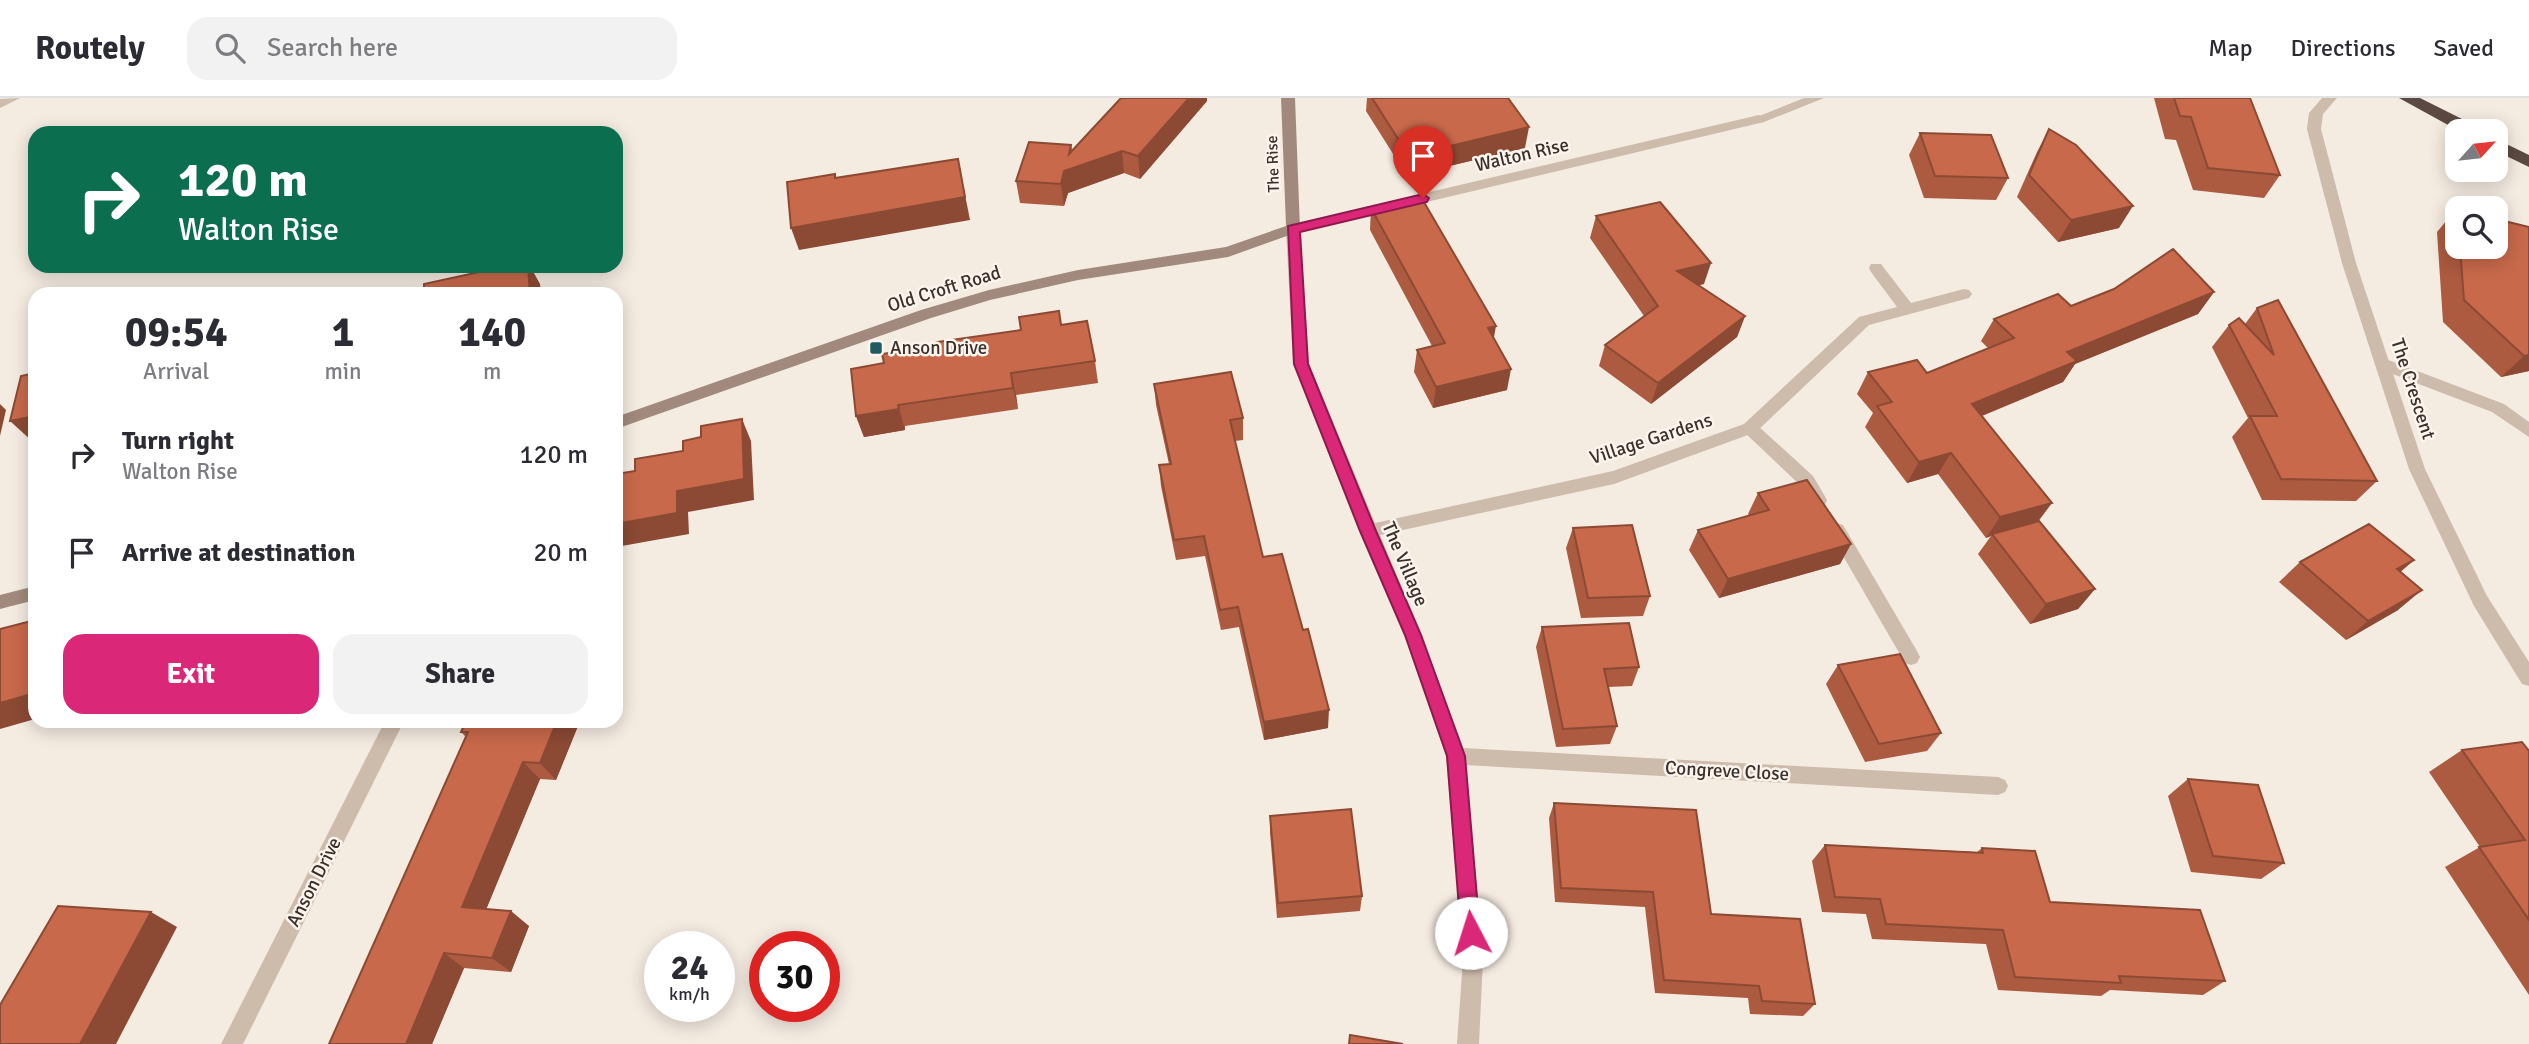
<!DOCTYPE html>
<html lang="en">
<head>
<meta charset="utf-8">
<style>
	:root { --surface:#fff; --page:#f2f2f3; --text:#2b2b33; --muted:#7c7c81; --line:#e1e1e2; --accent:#db2777 }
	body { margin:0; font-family:Signika,sans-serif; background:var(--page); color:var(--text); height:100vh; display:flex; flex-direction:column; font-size:26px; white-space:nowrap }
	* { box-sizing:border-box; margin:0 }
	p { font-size:23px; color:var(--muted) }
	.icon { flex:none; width:38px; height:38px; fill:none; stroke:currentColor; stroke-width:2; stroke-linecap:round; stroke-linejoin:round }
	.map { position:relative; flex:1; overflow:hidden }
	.details { position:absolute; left:28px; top:189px; width:595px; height:441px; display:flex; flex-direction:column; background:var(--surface); border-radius:21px; box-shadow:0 4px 18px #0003 }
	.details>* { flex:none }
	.guide { position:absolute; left:28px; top:28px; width:595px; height:147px; border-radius:21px; box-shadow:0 4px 18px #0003; background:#0b6e4f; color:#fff; overflow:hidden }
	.needle { width:46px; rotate:63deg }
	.buttons { position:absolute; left:2445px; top:21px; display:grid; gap:14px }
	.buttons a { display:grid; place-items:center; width:63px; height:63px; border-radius:14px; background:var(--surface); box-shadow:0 4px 18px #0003; font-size:35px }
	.speed { position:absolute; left:644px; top:833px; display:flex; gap:14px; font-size:35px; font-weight:700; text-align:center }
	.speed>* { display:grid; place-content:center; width:91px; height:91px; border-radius:50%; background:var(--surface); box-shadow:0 4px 18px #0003; line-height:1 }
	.speed small { font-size:18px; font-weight:400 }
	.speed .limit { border:10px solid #d22; background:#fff; color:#111 }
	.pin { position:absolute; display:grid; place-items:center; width:60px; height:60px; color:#fff; margin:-72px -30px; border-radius:50% 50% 50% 0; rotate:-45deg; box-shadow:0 0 7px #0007 }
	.pin .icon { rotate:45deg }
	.me { position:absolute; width:77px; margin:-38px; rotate:355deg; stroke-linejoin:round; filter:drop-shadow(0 0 5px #0008) }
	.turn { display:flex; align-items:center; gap:24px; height:147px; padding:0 35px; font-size:32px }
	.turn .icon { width:91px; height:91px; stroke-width:2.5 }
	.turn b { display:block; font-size:49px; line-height:60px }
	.eta { display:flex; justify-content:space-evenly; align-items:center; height:119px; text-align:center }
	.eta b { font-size:42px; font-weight:700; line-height:49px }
	.action { display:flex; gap:14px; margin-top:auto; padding:14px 35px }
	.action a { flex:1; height:80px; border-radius:21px; background:var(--accent); color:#fff; font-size:28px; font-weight:700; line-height:80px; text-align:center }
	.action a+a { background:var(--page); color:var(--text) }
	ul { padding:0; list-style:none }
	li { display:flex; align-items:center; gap:21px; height:98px; padding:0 35px }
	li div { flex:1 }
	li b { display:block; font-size:26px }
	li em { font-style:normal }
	header { display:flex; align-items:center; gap:42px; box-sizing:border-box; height:98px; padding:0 35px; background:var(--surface); border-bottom:2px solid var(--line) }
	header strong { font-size:33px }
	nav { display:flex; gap:38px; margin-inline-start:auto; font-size:24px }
	.search { width:490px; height:63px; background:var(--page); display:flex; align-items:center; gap:18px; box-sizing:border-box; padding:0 24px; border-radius:21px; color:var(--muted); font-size:26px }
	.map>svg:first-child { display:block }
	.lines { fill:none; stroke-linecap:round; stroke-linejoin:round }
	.lane { fill:#cdbbac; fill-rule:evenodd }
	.street { fill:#cdbbac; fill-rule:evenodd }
	.secondary { fill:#a18a7d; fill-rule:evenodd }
	.highway { fill:#5c4a42; fill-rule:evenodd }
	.wall { fill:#ac5a40 }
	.shaded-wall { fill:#8c4a34 }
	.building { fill:#c8694b; stroke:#8c4a34; stroke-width:2 }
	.route { fill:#db2777; stroke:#8e194d; stroke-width:2 }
	.poi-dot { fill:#1f5a5e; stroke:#fbf5ee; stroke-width:2.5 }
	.labels { text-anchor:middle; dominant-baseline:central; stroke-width:5; stroke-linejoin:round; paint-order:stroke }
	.far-street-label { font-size:16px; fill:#3b302b; stroke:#fbf5ee }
	.street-label { font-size:19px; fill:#3b302b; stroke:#fbf5ee }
	.poi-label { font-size:19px; fill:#3b302b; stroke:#fbf5ee; text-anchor:start }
</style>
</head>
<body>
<header>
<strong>Routely</strong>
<div class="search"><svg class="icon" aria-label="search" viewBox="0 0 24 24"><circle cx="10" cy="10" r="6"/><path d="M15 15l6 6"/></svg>Search here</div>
<nav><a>Map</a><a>Directions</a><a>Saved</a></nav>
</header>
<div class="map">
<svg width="2529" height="946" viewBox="0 0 2529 946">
	<rect width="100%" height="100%" fill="#f4ebe1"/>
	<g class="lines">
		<!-- lane -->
		<g class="lane">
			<polygon points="20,0 0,10 0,1"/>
			<polygon points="1804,0 1824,0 1764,24 1759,25 1752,21"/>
			<polygon points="2383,260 2504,306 2529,324 2529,339 2492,314 2377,270 2375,266 2377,262"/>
			<polygon points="1750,324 1756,326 1813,378 1827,402 1825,407 1813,407 1801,388 1744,334 1742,330 1744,326"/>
			<polygon points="1837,425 1843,427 1917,553 1920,559 1917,565 1911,567 1905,565 1828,432 1831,427"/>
		</g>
		<!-- street -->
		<g class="street">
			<polygon points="2322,0 2337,0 2323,16 2321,31 2356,165 2425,371 2487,498 2529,564 2529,588 2522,586 2474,508 2409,371 2342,165 2307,31 2309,15"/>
			<polygon points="1759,17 1766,21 1764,24 1300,134 1309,266 1375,425 1613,373 1744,326 1859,219 1897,209 1871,174 1869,170 1871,166 1881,166 1911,205 1964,191 1969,192 1972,196 1969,200 1869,227 1756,334 1614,386 1380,437 1422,537 1463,650 1998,679 2005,682 2008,688 2005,694 1998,697 1466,667 1483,861 1479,946 1457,946 1463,861 1446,658 1404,537 1293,266 1286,131 1293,126"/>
			<polygon points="385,623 404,623 243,946 221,946"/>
		</g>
		<!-- secondary -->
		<g class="secondary">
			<polygon points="1281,0 1295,0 1300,131 1298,134 1228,159 1078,182 990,202 931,220 616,331 616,319 921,212 989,192 1078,172 1226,149 1286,128"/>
			<polygon points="35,488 35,502 0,511 0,497"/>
		</g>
		<!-- highway -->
		<g class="highway">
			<polygon points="2399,0 2420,0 2478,29 2480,33 2459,33"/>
			<polygon points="2496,41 2529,57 2529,69 2496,53"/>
		</g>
	</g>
	<!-- wall -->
	<g class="wall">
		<polygon points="1367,0 1508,0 1525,50 1407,78 1366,13"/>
		<polygon points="2154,0 2250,0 2280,77 2264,100 2193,92 2176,42 2165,41"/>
		<polygon points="1207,3 1140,81 1124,75 1068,95 1064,108 1020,105 1016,83 1071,47 1072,53"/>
		<polygon points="2049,31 2119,130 2058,144 2017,99 2037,54"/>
		<polygon points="1920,35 2008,80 1996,102 1924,100 1909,57"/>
		<polygon points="1371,110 1494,239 1507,292 1433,310 1414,274 1417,252 1432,248 1370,132"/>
		<polygon points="2456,111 2457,149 2496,149 2529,129 2529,273 2501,279 2443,224 2437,134"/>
		<polygon points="1596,118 1704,186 1698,187 1745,218 1737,239 1651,306 1599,268 1605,247 1644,218 1590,140"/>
		<polygon points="2214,194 2198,216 2075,266 2063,284 1982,318 2038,423 2095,491 2078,511 2030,526 1978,456 1991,438 1986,440 1938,376 1907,385 1865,329 1873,315 1857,296 1868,274 1927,275 1988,250 1981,243 1994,221"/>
		<polygon points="2257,210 2377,383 2356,403 2262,402 2232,339 2248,320 2212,249 2229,227 2245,226"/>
		<polygon points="1061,227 1095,263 1098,285 1016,297 1018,311 905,328 905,332 864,339 856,318 884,265"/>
		<polygon points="1154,286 1243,320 1243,342 1235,343 1263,459 1328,630 1264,642 1239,529 1221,532 1205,458 1176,462 1161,388 1159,367 1169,366 1156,307"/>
		<polygon points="1758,395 1851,446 1840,466 1719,500 1689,452 1698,432 1749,418 1748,416"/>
		<polygon points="1573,430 1650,498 1643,518 1581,520 1566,450"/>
		<polygon points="2414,462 2400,474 2398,512 2346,542 2279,484 2300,464"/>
		<polygon points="1542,529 1639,569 1632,588 1608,589 1617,628 1610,646 1556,649 1536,549"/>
		<polygon points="1838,567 1941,635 1927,653 1865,664 1826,586"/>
		<polygon points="466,623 580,623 556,682 540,681 486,811 529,828 511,874 464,870 432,946 329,946 466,639 461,634"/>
		<polygon points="2462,652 2529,653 2529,897 2445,769 2480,749 2429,674"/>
		<polygon points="2188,681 2284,765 2261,781 2191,774 2168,698"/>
		<polygon points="1554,705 1711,816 1815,906 1803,918 1750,916 1748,900 1655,895 1645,809 1555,804 1549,720"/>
		<polygon points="1270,718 1362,798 1360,813 1277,820 1270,734"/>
		<polygon points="1825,747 1977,754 1982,750 2050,804 2225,883 2203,897 2110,892 2101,898 1998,892 1986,846 1872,841 1866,816 1822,814 1812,763"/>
	</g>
	<!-- shaded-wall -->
	<g class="shaded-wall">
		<polygon points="1189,0 1207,0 1207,3 1140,81 1138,58"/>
		<polygon points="1529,29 1525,50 1407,78 1409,58"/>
		<polygon points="1071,47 1074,69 1122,53 1124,75 1068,95 1064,108 1061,86"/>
		<polygon points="958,61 970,122 799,152 791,130"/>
		<polygon points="2133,108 2119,130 2058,144 2071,122"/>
		<polygon points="1711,165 1704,186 1670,194 1677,173"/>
		<polygon points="528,168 530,168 540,186 541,196 530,196"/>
		<polygon points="2214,194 2198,216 2075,266 2063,284 1959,327 1972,306 2067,254"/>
		<polygon points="1745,218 1737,239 1651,306 1658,285"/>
		<polygon points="1496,228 1492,250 1488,230"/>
		<polygon points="2529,257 2529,273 2501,279 2524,258"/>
		<polygon points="1511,271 1507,292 1433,310 1436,289"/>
		<polygon points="1011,275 1016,297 1018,311 1013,290"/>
		<polygon points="0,306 6,312 0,338"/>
		<polygon points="898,307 905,332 864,339 856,318"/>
		<polygon points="35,318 35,344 33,344 10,323"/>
		<polygon points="742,321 751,343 754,402 688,414 689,436 616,449 616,426 677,393"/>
		<polygon points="1951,355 1938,376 1907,385 1919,364"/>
		<polygon points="2052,405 2037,425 1992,436 1991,438 1986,440 2000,419"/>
		<polygon points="1851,446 1840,466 1719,500 1728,481"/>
		<polygon points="2414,462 2391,482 2397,471"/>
		<polygon points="2095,491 2078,511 2030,526 2046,506"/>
		<polygon points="2422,492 2398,512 2346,542 2368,523"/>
		<polygon points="35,595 35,621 0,631 0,605"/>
		<polygon points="1329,612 1328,630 1264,642 1264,624"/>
		<polygon points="557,623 580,623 556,682 540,665"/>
		<polygon points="523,664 540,681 481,824 462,809"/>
		<polygon points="511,813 529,828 511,874 492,860"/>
		<polygon points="151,814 177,829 116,946 80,946"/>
		<polygon points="444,855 464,870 432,946 406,946"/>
	</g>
	<!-- building -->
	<g class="building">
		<polygon points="1121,0 1189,0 1138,58 1122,53 1064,73 1061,86 1016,83 1029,44 1071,47 1069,56"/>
		<polygon points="1372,0 1508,0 1529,29 1409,58"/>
		<polygon points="2174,0 2250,0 2280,77 2208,70 2191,19 2180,18"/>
		<polygon points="2049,31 2076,47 2133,108 2071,122 2029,77"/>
		<polygon points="1920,35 1991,37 2008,80 1935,78"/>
		<polygon points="958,61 965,99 791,130 787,84 835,76 835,80"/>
		<polygon points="1421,99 1496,228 1488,230 1511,271 1436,289 1417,252 1445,245 1371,110"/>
		<polygon points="1660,104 1711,165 1677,173 1745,218 1658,285 1605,247 1658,208 1596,118"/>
		<polygon points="2496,121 2529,129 2529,257 2524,258 2464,202 2460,149 2496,149"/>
		<polygon points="2173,151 2214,194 2067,254 2077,263 1972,306 2052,405 2000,419 1951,355 1919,364 1877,308 1892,304 1868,274 1917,262 1927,275 2014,240 1994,221 2058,196 2071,208 2114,191"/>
		<polygon points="507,168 528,168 530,196 424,196 424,186"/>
		<polygon points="2278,202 2377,383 2281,381 2250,318 2277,318 2229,227 2239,220 2274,257 2257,210"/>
		<polygon points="1059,213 1061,227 1087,223 1095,263 1011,275 1013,290 898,307 899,311 856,318 851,271 884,265 882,256 938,247 937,244 1021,232 1019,219"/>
		<polygon points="1231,274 1243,320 1230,322 1263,459 1282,456 1303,532 1308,531 1329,612 1264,624 1238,509 1220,512 1204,438 1174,442 1159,367 1171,366 1154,286"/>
		<polygon points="35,275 35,318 10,323 21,278"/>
		<polygon points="742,321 744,381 677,393 677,415 616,426 616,376 635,373 635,361 683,353 683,343 701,339 701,328"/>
		<polygon points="1807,382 1851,446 1728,481 1698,432 1769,412 1758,395"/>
		<polygon points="2039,423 2095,491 2046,506 1992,436"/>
		<polygon points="2369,426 2414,462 2397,471 2422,492 2368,523 2300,464"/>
		<polygon points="1632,427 1650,498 1588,500 1573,430"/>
		<polygon points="35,522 35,595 0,605 0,531"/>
		<polygon points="1629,525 1639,569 1604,571 1617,628 1563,631 1542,529"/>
		<polygon points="1900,556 1941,635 1879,646 1838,567"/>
		<polygon points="466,623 557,623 540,665 523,664 462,809 511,813 492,860 444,855 406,946 329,946 468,634 461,634"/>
		<polygon points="2522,644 2529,653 2529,822 2479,749 2525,742 2462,652"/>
		<polygon points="2188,681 2258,687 2284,765 2213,758"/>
		<polygon points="1554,705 1696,712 1711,816 1800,821 1815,906 1762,903 1759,888 1664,882 1653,794 1561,790"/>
		<polygon points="1351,711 1362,798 1278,805 1270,718"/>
		<polygon points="1825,747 1983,755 1982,750 2035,753 2050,804 2200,812 2225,883 2119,878 2121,885 2015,879 2003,832 1886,826 1880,801 1835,799"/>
		<polygon points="58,808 151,814 80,946 0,946 0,907"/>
		<polygon points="1350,937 1403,946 1349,946"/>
	</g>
	<!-- route -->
	<polygon class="route" points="1423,96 1429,100 1427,104 1300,134 1308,266 1376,433 1421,537 1465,658 1480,835 1477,842 1471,845 1464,842 1461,835 1447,658 1405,537 1360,433 1294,266 1288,128"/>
	<!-- markers -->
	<rect class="poi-dot" x="869" y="243" width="14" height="14" rx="3.5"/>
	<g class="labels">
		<!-- far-street labels -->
		<g class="far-street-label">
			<text transform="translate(1273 66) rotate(-92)">The Rise</text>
		</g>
		<!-- street labels -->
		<g class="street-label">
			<text transform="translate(1522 57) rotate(-13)">Walton Rise</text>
			<text transform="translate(944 191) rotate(-17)">Old Croft Road</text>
			<text transform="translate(2413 291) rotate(72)">The Crescent</text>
			<text transform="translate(1651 341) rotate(-18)">Village Gardens</text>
			<text transform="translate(1405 466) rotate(67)">The Village</text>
			<text transform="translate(1727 673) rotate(3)">Congreve Close</text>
			<text transform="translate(314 784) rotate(-63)">Anson Drive</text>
		</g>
		<!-- poi labels -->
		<g class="poi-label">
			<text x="890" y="250">Anson Drive</text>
		</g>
	</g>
</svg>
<div class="buttons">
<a><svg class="needle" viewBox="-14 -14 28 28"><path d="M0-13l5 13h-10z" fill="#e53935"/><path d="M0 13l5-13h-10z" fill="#7c7c81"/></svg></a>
<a><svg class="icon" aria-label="search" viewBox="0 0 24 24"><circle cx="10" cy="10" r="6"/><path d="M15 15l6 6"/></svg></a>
</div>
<div class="speed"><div>24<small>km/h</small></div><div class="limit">30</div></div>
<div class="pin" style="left:1423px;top:100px;background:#d93025"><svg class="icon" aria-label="arrive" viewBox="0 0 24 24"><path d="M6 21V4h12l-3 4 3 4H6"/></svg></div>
<svg class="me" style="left:1471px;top:835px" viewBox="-20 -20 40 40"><circle r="19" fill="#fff"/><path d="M0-13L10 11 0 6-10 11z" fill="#db2777"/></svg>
<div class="guide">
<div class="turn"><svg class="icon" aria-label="right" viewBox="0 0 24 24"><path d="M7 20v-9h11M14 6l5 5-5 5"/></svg><div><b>120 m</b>Walton Rise</div></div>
</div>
<section class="details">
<div class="eta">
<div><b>09:54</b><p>Arrival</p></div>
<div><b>1</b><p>min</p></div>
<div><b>140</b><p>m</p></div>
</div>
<ul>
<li><svg class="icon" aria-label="right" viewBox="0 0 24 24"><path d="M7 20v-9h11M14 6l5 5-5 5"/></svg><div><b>Turn right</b><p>Walton Rise</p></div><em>120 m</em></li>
<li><svg class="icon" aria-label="arrive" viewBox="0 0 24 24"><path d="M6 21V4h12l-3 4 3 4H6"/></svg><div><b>Arrive at destination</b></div><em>20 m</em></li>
</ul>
<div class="action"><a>Exit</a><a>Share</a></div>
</section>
</div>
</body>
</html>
